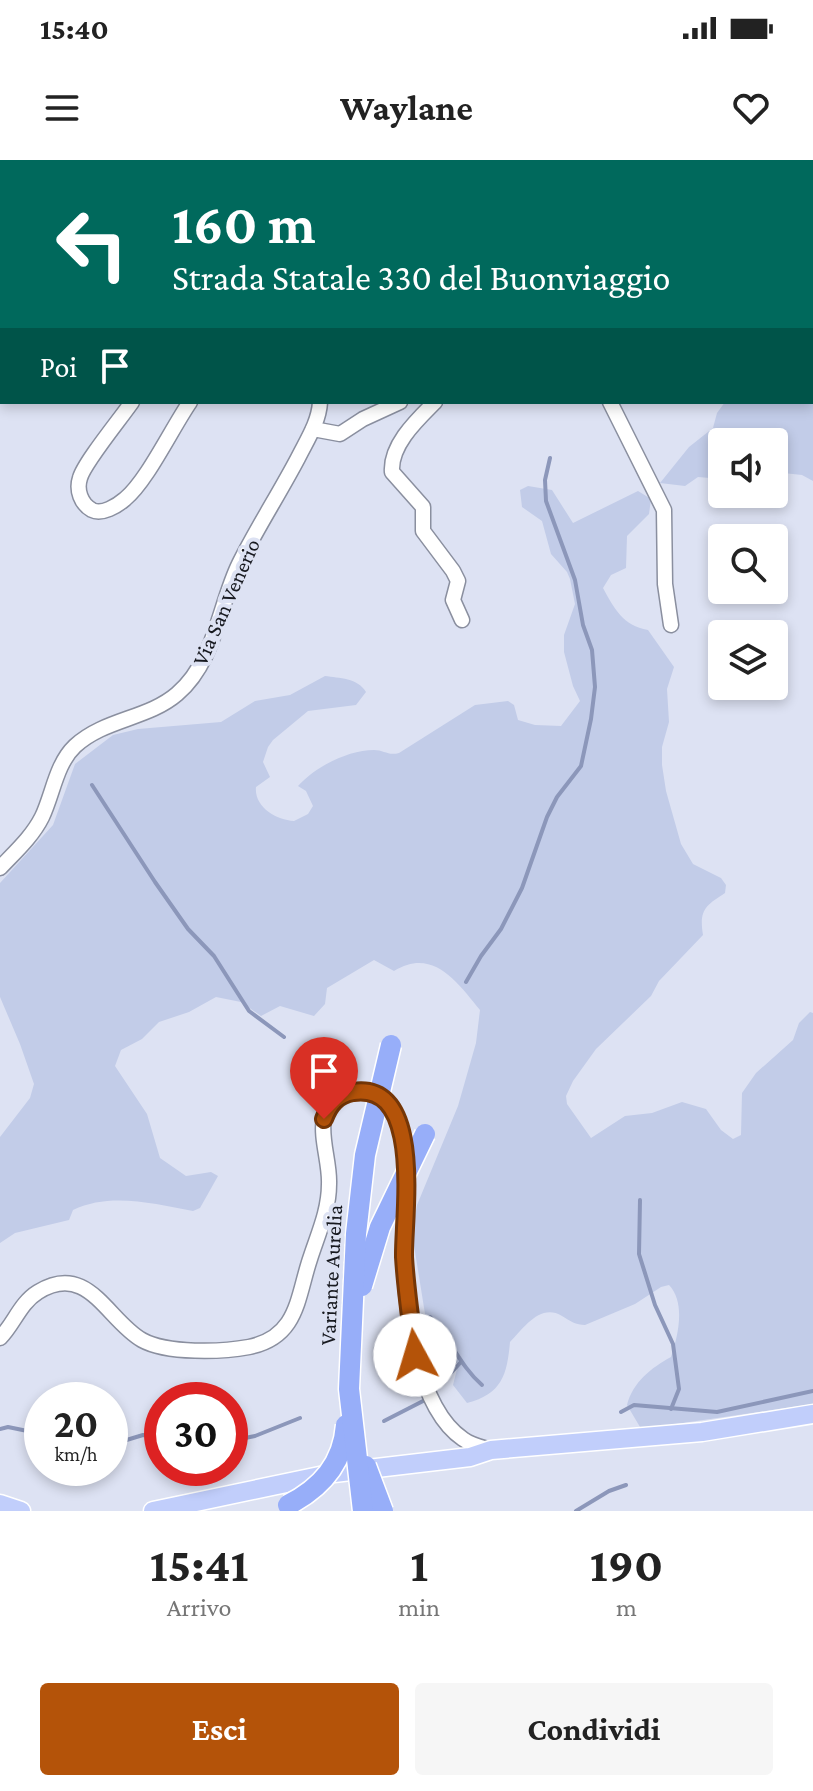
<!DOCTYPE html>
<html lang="it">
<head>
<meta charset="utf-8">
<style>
	:root { --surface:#fff; --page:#f6f6f6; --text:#222; --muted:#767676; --accent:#b45309 }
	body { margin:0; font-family:"Crimson Pro",serif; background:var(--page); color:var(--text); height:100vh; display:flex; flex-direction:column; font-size:30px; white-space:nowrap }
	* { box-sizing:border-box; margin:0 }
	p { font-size:26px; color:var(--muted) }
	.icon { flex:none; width:44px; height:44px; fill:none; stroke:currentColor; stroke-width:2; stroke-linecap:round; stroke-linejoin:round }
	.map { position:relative; height:1351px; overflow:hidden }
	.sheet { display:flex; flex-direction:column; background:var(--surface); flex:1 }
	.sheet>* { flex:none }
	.top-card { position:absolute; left:0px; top:0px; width:814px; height:244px; box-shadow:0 4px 12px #0003; background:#00695c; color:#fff; overflow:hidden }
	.controls { position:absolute; left:708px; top:268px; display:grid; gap:16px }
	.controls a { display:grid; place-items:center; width:80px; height:80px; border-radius:8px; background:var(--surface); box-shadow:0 4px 12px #0003; font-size:40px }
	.speed { position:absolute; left:24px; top:1222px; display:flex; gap:16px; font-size:40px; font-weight:700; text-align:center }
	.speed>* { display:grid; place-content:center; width:104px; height:104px; border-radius:50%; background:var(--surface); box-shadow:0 4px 12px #0003; line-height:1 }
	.speed small { font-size:20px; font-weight:400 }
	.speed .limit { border:12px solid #d22; background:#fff; color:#111 }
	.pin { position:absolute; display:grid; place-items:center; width:68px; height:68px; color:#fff; margin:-82px -34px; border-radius:50% 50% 50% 0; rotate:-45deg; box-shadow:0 0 8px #0007 }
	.pin .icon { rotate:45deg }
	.me { position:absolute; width:88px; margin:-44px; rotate:354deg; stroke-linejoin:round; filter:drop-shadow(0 0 6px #0008) }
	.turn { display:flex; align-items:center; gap:28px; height:168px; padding:0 40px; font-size:36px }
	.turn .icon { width:104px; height:104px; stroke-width:2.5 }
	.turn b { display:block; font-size:56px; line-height:68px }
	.then { display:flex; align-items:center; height:76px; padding:0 40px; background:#0003; gap:16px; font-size:30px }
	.eta { display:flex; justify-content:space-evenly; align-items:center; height:136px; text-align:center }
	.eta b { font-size:48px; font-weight:700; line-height:56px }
	.primary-button { display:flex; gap:16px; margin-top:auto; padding:16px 40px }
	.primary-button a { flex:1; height:92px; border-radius:8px; background:var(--accent); color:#fff; font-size:32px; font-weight:700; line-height:92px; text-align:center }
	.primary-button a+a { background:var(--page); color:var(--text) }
	.status { display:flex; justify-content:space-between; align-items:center; height:56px; padding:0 40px; background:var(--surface); direction:ltr }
	.status svg { height:22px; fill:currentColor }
	header { display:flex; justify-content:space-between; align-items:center; height:104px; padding:0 40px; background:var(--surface); font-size:36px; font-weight:700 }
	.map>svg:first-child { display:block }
	.green { fill:#c2cce8 }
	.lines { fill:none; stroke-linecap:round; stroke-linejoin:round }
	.stream { stroke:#8c97ba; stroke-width:4 }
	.minor-casing { stroke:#8a8f9f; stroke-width:17 }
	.major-casing { stroke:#fff; stroke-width:21 }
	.minor { stroke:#fff; stroke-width:14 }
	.major { stroke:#c1cefb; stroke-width:18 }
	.highway-bridge-casing { stroke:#fff; stroke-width:23; stroke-linecap:butt }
	.highway-bridge { stroke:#97aef9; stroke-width:20 }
	.route-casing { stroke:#753606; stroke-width:20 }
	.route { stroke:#b45309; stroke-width:14 }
	.labels { text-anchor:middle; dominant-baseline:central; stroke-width:8; stroke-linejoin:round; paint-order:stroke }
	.street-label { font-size:22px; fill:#17191f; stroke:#dde2f3 }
</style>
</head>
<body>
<div class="status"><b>15:40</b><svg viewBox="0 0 49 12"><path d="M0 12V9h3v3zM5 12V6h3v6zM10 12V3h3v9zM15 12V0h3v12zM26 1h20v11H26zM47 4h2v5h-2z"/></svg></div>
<header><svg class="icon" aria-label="menu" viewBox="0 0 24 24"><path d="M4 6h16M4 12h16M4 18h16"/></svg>Waylane<svg class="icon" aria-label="heart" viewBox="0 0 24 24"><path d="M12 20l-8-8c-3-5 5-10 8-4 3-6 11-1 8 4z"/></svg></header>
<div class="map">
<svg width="813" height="1351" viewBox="0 0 813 1351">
	<rect width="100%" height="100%" fill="#dde2f3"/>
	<!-- green -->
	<g class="green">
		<polygon points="725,242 813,243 813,321 802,315 774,312 774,282 722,282 722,319 698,317 685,326 660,323 689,287 713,268 717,253"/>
		<path d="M528,326L552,330L573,363L638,331L651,339L649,354L627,376L626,408L611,415L603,428C614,448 623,466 648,470L674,507L667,529L669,562L662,587V605L666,631L681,684L693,704L721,718L726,725L725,733C705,746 699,750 703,775L659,821L651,836L596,889L573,921L566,936L567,944L591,978L625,956L652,953L682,942L706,949L721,970L733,979L741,975L742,933L756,913L793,880L799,863L810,852L813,853V1244L648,1268L640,1267L627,1245C633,1222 651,1208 671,1197C678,1176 686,1143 669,1125L661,1127L635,1144L585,1165C576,1165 570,1161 562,1156C540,1143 524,1168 510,1182C507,1215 502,1234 467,1243L453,1225L458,1205L426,1160L412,1073L417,1045L458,946L476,883L480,850C457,822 433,787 394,811L374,800L327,828L325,844L314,856L280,846L261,856L241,842L216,837L189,852L159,862L142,879L121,890L115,906L147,954L160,998L186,1016L211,1012L218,1016L200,1048L193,1051C154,1044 111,1032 73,1050L69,1060L15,1073L0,1083V977L30,938L34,924L20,884L0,837V723L53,665L75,604L113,575L138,569L221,562L255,541L290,535L325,516C339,518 358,518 366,532L356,545L308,551L273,580L268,587L263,602L270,617L256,627C254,647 276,660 294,661L308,654L313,646L306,631L298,626C315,607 348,590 374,590C384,590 388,596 399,593L475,545L508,541L514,545L518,560L535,565L561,566L580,541L573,526L564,492V475L575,444L570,419L567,412L551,394L542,361L522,347L520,330Z"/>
	</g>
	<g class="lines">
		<!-- stream -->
		<g class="stream">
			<polyline points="92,625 155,722 188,769 214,796 249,851 284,877"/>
			<polyline points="466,822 481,796 501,769 522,728 547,657 557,637 581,606 591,559 595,527 592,490 583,465 575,420 546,341 545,320 550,298"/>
			<polyline points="640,1040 639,1094 655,1145 673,1184 679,1229 671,1249"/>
			<path d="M430,1157C450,1178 460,1206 482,1225"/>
			<polyline points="437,1228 461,1202"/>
			<polyline points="621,1252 634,1245 717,1252 813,1231"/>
			<polyline points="384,1261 427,1239"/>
			<polyline points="0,1269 8,1267 42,1274"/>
			<polyline points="230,1281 255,1276 300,1258"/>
			<polyline points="110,1285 143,1275 162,1276"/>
			<polyline points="576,1351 609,1331 626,1325"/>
		</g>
		<defs>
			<g id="minor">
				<polyline points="174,0 176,2"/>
				<polyline points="534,0 537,2"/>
				<polyline points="79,2 81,0"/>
				<polyline points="313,2 313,0"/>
				<polyline points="0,17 2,23"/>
				<polyline points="812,136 813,136"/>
				<path d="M132,242C121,258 84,303 80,318C76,330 81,344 92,350C102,355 117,346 125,339C147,321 172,268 190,242"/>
				<path d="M435,242C417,260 390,285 392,312L423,347V371L453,411L458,421L453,440L462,460"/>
				<polyline points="610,242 664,350 665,424 671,465"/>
				<polyline points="313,269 340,274 363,259 400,242"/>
				<path d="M0,708C15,692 32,677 42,657C53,634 56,604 75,586C104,559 148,559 177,534C215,502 219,445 239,404C257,368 279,334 298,298C307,280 319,262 320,242"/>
				<path d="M0,1178C14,1164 20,1143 38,1132C88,1101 107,1160 142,1180C167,1194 222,1192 249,1187C298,1177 297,1138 310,1099C318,1074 329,1051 329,1024C330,1003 320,978 324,958C328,939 353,925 371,933C423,956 404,1050 404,1095C405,1148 416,1247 463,1279C471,1285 481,1287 491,1290"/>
			</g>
			<g id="major">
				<polyline points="0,1344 21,1351"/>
				<polyline points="153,1351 334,1313 470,1297 491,1290 702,1272 813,1254"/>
			</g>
		</defs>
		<!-- minor casing -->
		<use href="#minor" class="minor-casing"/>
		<!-- major casing -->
		<use href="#major" class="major-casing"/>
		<!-- minor -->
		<use href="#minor" class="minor"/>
		<!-- major -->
		<use href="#major" class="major"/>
		<defs>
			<g id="highway-bridge">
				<polyline points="362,1126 380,1067 425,974"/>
				<polyline points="366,1306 383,1351"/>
				<path d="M288,1345C321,1328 343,1304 346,1265"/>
				<polyline points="363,1351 349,1229 356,1074 365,995 391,885"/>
			</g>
		</defs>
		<!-- highway-bridge casing -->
		<use href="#highway-bridge" class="highway-bridge-casing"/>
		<!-- highway-bridge -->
		<use href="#highway-bridge" class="highway-bridge"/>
	</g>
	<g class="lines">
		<defs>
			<path id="route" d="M324,959C329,945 337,935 353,932C425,921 403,1058 404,1097C406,1130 411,1163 415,1195"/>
		</defs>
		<!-- route casing -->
		<use href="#route" class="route-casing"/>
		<!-- route -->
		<use href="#route" class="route"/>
	</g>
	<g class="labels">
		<!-- street labels -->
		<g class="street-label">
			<text transform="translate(226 442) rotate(-66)">Via San Venerio</text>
			<text transform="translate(331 1115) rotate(-87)">Variante Aurelia</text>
		</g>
	</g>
</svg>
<div class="controls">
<a><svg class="icon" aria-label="sound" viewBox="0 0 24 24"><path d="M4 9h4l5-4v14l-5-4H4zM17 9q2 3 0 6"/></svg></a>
<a><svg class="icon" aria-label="search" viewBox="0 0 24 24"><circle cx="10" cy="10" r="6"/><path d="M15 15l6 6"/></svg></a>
<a><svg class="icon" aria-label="layers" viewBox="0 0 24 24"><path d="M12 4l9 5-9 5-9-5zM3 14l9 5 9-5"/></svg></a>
</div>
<div class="speed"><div>20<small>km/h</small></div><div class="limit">30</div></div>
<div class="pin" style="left:324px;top:959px;background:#d93025"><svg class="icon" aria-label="arrive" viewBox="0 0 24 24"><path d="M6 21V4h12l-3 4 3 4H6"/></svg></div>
<svg class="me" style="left:415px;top:1195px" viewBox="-20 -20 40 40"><circle r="19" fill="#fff"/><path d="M0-13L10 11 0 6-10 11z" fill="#b45309"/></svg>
<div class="top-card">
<div class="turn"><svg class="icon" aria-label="left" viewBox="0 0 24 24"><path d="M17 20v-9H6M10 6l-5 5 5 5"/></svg><div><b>160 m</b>Strada Statale 330 del Buonviaggio</div></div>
<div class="then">Poi<svg class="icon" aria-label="arrive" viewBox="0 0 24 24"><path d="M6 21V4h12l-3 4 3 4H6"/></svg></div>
</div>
</div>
<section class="sheet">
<div class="eta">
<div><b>15:41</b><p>Arrivo</p></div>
<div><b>1</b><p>min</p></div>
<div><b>190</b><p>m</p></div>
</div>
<div class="primary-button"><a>Esci</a><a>Condividi</a></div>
</section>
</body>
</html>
